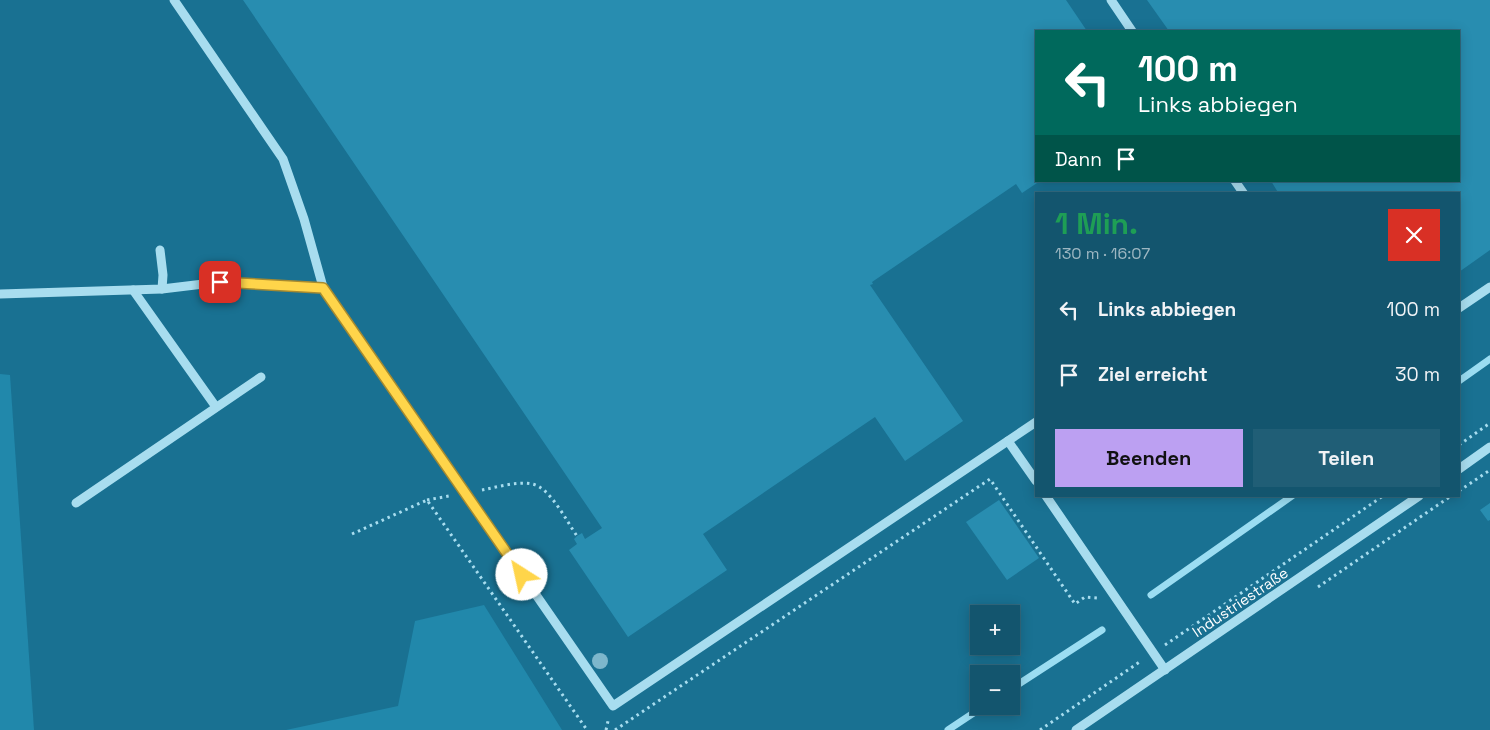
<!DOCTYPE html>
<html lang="de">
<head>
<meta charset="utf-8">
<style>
	:root { --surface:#13556e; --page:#205e76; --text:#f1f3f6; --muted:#9db7c2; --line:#326b81; --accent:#bca0f2 }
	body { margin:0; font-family:"Space Grotesk",sans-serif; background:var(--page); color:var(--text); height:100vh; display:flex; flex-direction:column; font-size:19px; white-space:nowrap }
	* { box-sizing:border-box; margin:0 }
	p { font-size:16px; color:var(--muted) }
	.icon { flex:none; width:28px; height:28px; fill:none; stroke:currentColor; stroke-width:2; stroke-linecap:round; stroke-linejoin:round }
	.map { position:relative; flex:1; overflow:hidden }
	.drawer { position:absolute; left:1035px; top:192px; width:425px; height:305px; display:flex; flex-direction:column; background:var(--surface); border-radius:0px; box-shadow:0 2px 12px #0003,0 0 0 1px var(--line) }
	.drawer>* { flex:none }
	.hud { position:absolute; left:1035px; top:30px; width:425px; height:152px; border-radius:0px; box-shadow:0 2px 12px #0003,0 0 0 1px var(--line); background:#00695c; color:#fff; overflow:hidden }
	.fabs { position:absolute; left:970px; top:605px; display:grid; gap:10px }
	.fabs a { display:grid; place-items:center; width:50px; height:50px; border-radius:0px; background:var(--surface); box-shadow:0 2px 12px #0003,0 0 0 1px var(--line); font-size:25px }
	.pin { position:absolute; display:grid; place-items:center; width:42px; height:42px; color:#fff; margin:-21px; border-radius:10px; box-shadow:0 2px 8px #0006 }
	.me { position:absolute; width:55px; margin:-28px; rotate:325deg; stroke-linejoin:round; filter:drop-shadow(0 0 4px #0008) }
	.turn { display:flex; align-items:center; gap:18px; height:105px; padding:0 20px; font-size:22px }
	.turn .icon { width:65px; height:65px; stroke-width:2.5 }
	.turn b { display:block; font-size:35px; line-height:42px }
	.then { display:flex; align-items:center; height:48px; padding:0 20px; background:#0003; gap:10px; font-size:19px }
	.round { display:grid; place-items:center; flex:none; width:52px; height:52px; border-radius:0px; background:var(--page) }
	.overview { display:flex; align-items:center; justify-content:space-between; height:85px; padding:0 20px }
	h1 { font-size:30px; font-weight:700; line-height:38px; color:#1e9e55 }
	.button { display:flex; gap:10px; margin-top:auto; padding:10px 20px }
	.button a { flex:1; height:58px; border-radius:0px; background:var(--accent); color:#111; font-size:20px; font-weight:700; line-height:58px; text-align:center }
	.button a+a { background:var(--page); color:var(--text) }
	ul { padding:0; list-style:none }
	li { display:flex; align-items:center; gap:15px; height:65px; padding:0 20px }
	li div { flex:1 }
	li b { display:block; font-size:19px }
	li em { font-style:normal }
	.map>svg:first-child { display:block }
	.green { fill:#2188ab }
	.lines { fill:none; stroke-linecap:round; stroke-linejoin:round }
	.stream { stroke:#9bddf2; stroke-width:7 }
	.building { fill:#288db0 }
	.path { stroke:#a8ddef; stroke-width:3; stroke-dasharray:2.5 4; stroke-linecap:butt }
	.minor { stroke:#a8ddef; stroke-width:9 }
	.tree { fill:#7db7cc }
	.route-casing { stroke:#a68a30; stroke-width:12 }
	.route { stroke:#ffd54a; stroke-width:9 }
	.labels { text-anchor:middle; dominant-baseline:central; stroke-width:5; stroke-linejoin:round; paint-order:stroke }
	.street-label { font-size:15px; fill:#fff; stroke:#197192 }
</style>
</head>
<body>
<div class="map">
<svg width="1490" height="730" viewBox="0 0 1490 730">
	<rect width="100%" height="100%" fill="#197192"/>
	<!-- green -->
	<g class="green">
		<polygon points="0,374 10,375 34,730 0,730"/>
		<polygon points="484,605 562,730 286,730 398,706 415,621"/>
	</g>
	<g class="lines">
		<!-- stream -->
		<g class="stream">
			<polyline points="1459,381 1490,359"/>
			<polyline points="1151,595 1292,496"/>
			<polyline points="1011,689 1102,630"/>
			<polyline points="948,730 984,706"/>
		</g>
	</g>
	<!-- building -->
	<g class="building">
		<polygon points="243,0 1066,0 1087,31 1036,31 1036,170 1035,171 1036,181 1040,181 1022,193 1016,184 872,282 873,284 870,285 963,421 905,461 875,417 703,534 727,570 628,637 569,550 577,544 574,539 577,536 582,533 585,539 602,528"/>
		<polygon points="1147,0 1490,0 1490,250 1459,272 1459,194 1279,194 1271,181 1459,181 1459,31 1169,31"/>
		<polygon points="999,500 1039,558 1007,580 966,522"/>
		<polygon points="1490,503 1490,520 1488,521 1480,510"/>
	</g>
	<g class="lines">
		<!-- path -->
		<g class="path">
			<polyline points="1459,445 1490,423"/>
			<path d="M482,490C498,487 516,481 532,484C550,487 567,522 577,536"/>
			<polyline points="1459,491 1490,470"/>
			<polyline points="427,500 449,496"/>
			<polyline points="352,534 427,500 587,730"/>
			<polyline points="1318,587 1451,496"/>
			<polyline points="1165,645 1383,496"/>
			<polyline points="606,730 608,721"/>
			<polyline points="615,730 990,479 1075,604 1085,597 1098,598"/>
			<polyline points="1040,730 1141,661"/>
		</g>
		<!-- minor -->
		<g class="minor">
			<polyline points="174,0 283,159 304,219 323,287"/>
			<polyline points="1111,0 1132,31"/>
			<polyline points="1235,181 1244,194"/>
			<polyline points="162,289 220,282 323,287 613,706 1036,422"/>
			<polyline points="133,290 216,407"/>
			<polyline points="0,294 162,289 163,275 160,250"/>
			<polyline points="1459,308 1490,287"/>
			<polyline points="1008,441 1036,481"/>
			<polyline points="1459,469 1490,447"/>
			<polyline points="1046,496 1165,670"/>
			<polyline points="76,503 261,377"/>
			<polyline points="1076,730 1419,496"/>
		</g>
	</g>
	<!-- trees -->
	<circle class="tree" cx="600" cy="661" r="8"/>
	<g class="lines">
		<defs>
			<polyline id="route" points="220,282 323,288 522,575"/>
		</defs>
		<!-- route casing -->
		<use href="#route" class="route-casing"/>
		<!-- route -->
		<use href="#route" class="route"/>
	</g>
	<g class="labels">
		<!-- street labels -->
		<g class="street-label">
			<text transform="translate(1240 602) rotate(-34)">Industriestraße</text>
		</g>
	</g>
</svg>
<div class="fabs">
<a>+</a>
<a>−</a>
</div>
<div class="pin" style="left:220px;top:282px;background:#d93025"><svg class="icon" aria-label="arrive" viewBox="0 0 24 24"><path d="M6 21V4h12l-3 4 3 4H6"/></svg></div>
<svg class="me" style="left:522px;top:575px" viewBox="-20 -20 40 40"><circle r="19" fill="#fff"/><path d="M0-13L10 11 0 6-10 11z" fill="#ffd54a"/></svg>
<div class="hud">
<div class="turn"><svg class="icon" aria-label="left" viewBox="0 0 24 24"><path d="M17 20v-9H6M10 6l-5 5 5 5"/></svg><div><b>100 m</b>Links abbiegen</div></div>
<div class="then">Dann<svg class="icon" aria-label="arrive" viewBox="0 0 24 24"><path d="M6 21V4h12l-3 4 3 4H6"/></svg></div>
</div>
<section class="drawer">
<div class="overview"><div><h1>1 Min.</h1><p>130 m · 16:07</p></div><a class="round" style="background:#d93025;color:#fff"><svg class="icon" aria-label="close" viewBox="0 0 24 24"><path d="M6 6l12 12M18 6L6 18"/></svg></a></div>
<ul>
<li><svg class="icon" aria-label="left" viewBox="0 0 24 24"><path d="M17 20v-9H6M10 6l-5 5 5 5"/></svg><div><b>Links abbiegen</b></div><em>100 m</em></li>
<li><svg class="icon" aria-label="arrive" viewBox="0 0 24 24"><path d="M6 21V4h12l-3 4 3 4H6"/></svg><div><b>Ziel erreicht</b></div><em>30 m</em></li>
</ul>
<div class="button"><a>Beenden</a><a>Teilen</a></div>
</section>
</div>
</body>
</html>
